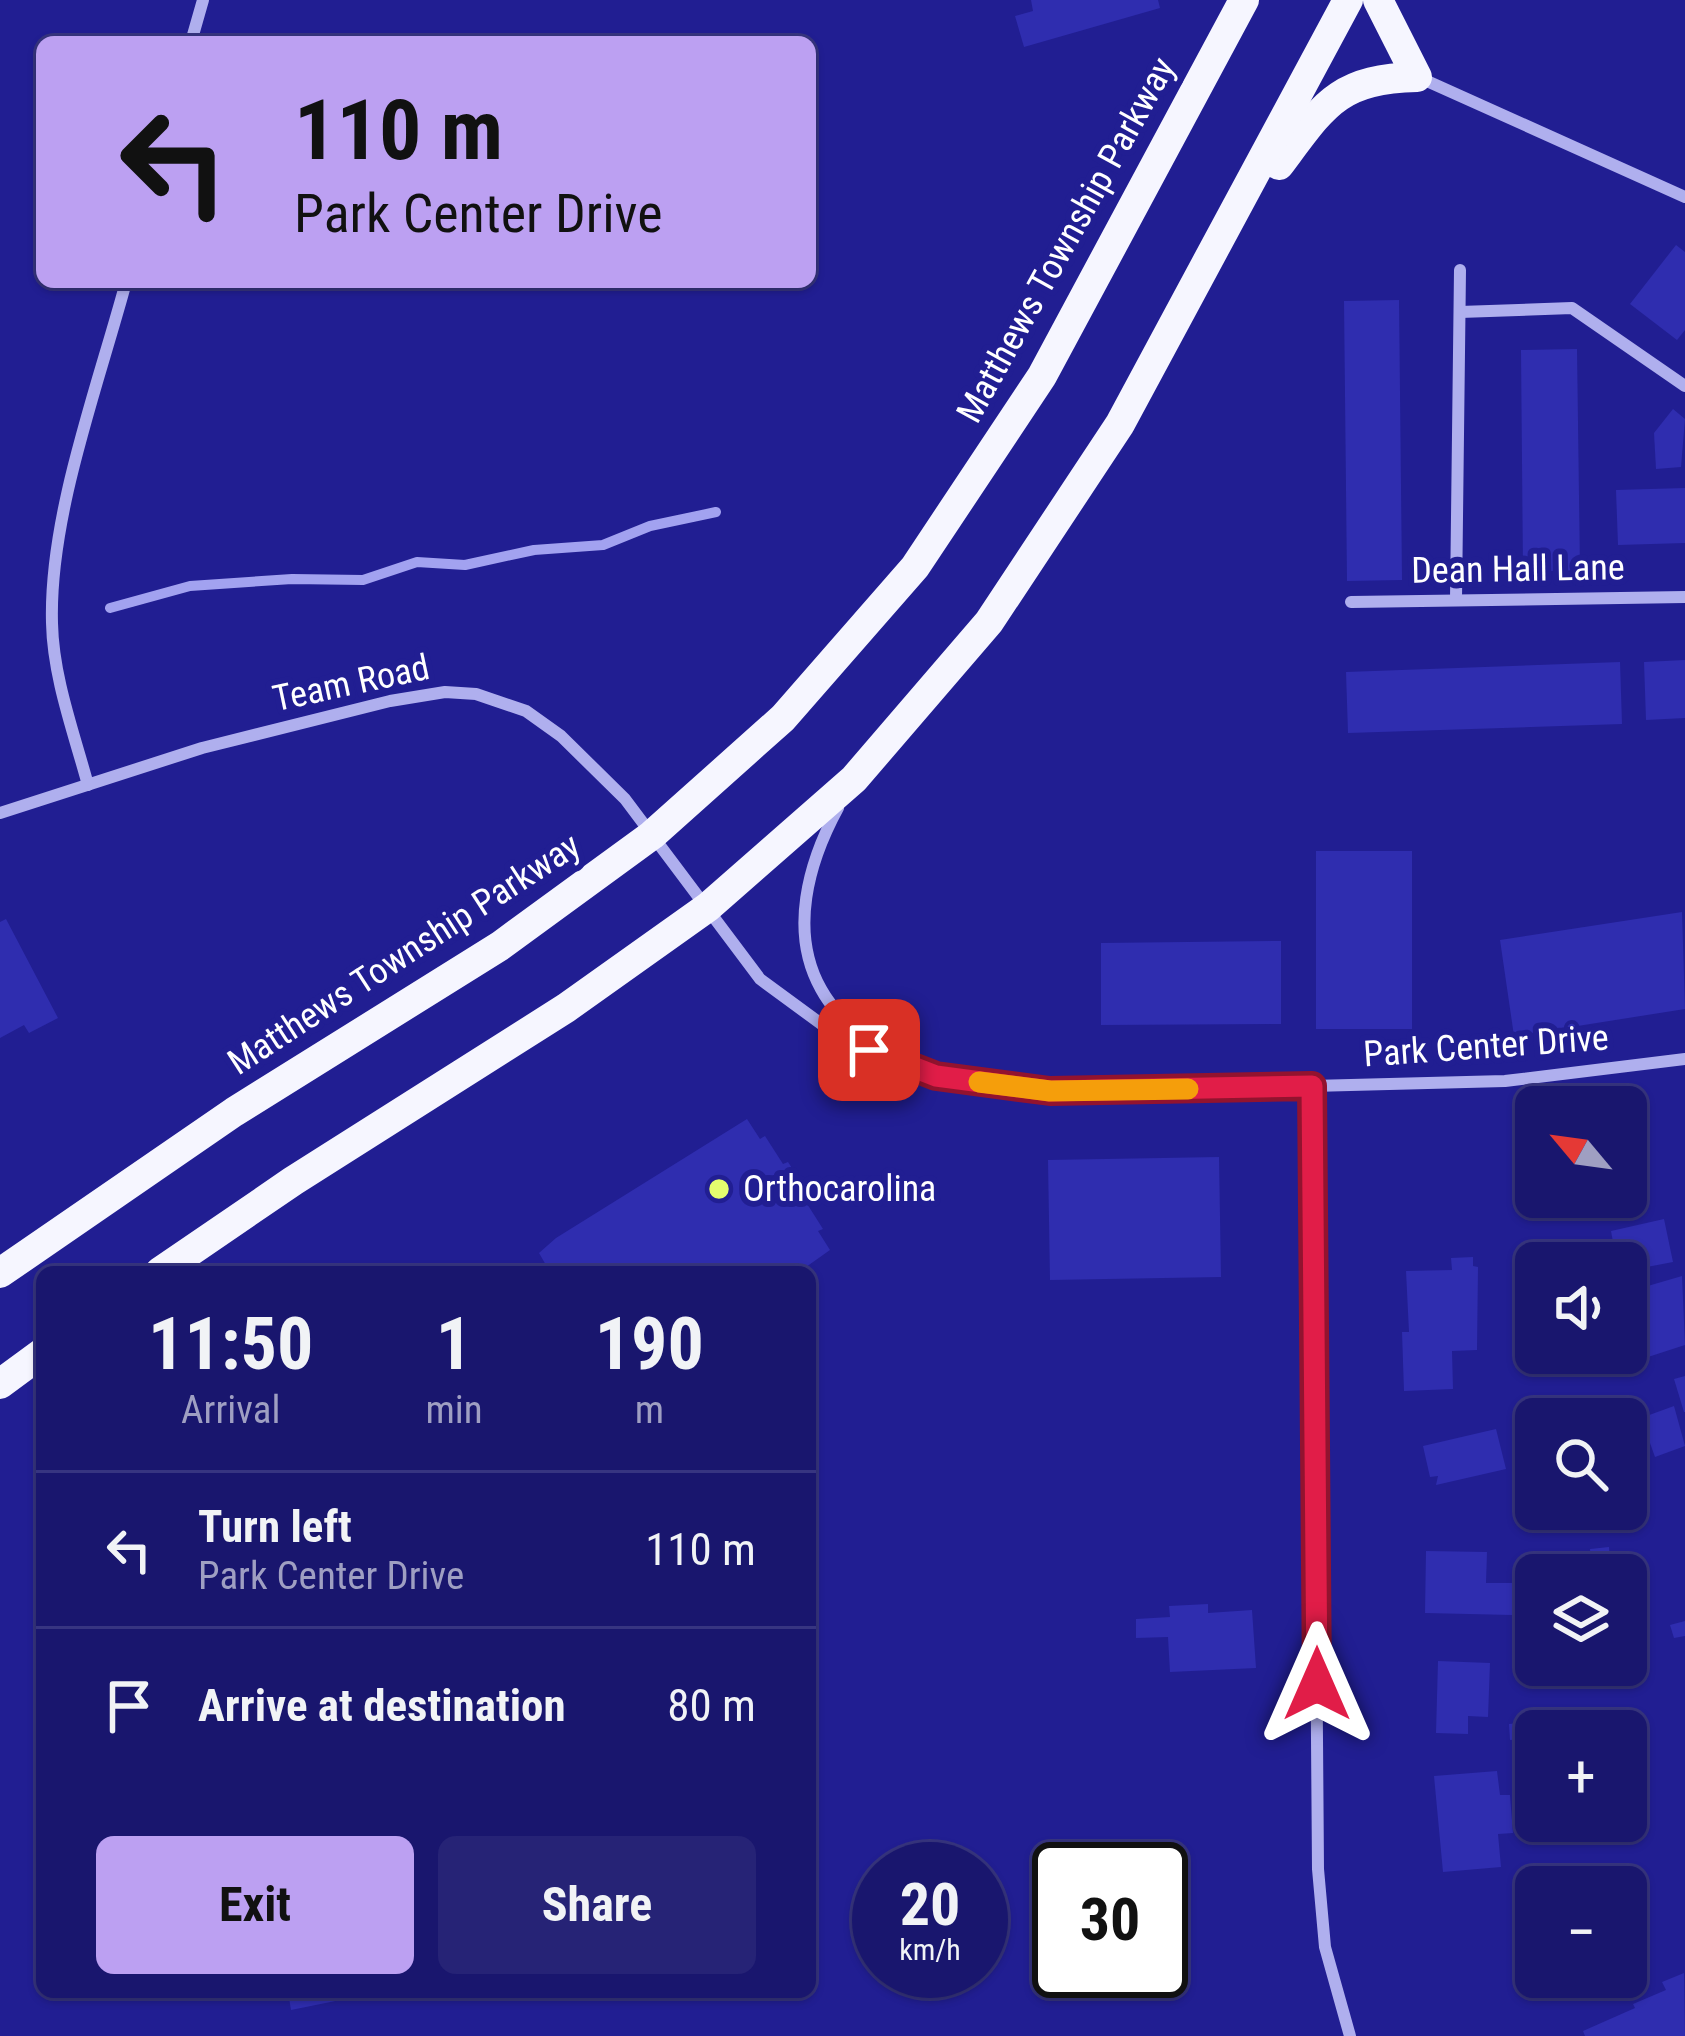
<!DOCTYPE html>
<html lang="en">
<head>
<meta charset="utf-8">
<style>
	:root { --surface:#19166e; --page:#262376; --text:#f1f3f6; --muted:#9f9fc2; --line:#373581; --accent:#bca0f2 }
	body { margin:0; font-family:"Roboto Condensed",sans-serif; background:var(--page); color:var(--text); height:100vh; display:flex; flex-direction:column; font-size:45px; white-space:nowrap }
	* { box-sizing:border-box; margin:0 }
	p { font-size:39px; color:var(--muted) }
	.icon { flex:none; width:66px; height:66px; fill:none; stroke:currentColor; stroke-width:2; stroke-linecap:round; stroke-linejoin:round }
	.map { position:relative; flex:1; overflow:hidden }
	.side { position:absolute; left:36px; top:1266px; width:780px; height:732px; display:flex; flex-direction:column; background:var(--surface); border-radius:18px; box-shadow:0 3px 9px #0004,0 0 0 3px var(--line) }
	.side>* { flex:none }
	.hud { position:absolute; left:36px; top:36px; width:780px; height:252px; border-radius:18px; box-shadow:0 3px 9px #0004,0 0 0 3px var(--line); background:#bca0f2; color:#111; overflow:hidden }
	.needle { width:78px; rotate:299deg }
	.buttons { position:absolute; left:1515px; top:1086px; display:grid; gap:24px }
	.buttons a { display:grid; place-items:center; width:132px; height:132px; border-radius:18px; background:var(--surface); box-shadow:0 3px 9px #0004,0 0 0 3px var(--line); font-size:60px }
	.speed { position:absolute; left:852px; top:1842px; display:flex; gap:24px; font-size:60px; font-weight:700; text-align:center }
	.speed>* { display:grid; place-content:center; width:156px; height:156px; border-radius:50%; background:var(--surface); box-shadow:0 3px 9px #0004,0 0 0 3px var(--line); line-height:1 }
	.speed small { font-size:30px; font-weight:400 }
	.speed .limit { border:6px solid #111; border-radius:18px; background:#fff; color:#111 }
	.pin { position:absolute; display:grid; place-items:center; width:102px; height:102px; color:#fff; margin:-51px; border-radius:24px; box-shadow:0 6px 18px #0006 }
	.me { position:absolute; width:132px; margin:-66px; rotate:0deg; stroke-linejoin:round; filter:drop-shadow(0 0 9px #0008) }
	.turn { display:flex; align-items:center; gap:42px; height:252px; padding:0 60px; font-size:54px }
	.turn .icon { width:156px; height:156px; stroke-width:2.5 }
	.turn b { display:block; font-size:84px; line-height:102px }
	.eta { display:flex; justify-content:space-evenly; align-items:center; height:204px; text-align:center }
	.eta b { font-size:72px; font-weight:700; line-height:84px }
	.cta { display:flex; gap:24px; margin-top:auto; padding:24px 60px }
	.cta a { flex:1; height:138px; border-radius:18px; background:var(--accent); color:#111; font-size:48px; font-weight:700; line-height:138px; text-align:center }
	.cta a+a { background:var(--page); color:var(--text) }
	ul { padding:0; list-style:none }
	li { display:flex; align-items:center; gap:36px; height:156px; padding:0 60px; border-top:3px solid var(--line) }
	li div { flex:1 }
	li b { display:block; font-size:45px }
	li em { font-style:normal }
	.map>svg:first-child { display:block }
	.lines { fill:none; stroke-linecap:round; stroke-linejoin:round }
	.stream { stroke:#a2a2f0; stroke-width:10 }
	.building { fill:#2f2daf }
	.street { stroke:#afafee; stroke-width:12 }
	.primary { stroke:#f6f6ff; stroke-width:30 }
	.route-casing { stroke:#92132f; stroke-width:30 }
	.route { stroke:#e11d48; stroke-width:21 }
	.slow { stroke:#f59e0b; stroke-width:21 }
	.poi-dot { fill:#e4fd6e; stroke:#211e92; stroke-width:4.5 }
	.labels { text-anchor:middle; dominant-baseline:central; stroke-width:12; stroke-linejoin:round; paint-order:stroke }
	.street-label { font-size:36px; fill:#fff; stroke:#211e92 }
	.poi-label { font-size:36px; fill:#fff; stroke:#211e92; text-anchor:start }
</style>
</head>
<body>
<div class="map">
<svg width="1685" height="2036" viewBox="0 0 1685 2036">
	<rect width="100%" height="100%" fill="#211e92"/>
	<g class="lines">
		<!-- stream -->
		<polyline class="stream" points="110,608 190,586 292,579 363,580 417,562 465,565 534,550 603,545 650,526 716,512"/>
	</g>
	<!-- building -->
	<g class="building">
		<polygon points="1031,0 1158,0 1160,8 1024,47 1015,16 1033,11"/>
		<polygon points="1676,245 1685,252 1685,330 1677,340 1630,304"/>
		<polygon points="1399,300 1402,580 1347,581 1344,301"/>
		<polygon points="1577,349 1580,570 1523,572 1521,350"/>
		<polygon points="1673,409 1685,419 1681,467 1656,469 1654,433"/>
		<polygon points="1685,488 1685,543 1618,545 1616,490"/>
		<polygon points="1685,660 1685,718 1646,720 1644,662"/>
		<polygon points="1620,662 1622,724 1348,733 1346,672"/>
		<rect x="1316" y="851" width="96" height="178"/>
		<polygon points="1682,912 1685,1009 1514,1036 1500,940"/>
		<polygon points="6,919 58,1018 29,1033 24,1025 0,1038 0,922"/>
		<polygon points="1281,941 1281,1024 1101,1025 1101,943"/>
		<polygon points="747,1119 760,1139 765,1136 783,1164 788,1162 801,1182 809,1196 804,1199 823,1229 818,1231 830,1250 799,1272 550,1272 539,1253 556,1238"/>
		<polygon points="1219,1157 1221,1277 1050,1280 1048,1160"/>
		<polygon points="1664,1219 1673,1262 1626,1271 1626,1263 1621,1263 1619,1256 1601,1260 1597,1246 1613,1242 1611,1231"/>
		<polygon points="1473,1257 1473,1266 1478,1267 1477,1350 1452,1351 1453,1389 1404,1391 1402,1332 1409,1332 1406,1271 1452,1270 1451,1258"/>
		<polygon points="1682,1276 1685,1345 1648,1357 1636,1353 1630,1338 1643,1325 1634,1290"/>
		<polygon points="1685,1376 1685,1412 1684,1412 1674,1379"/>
		<polygon points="1674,1406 1685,1446 1655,1457 1641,1418"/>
		<polygon points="1496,1429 1506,1469 1436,1485 1438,1476 1430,1477 1423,1446"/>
		<polygon points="1609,1547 1611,1575 1592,1575 1590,1549"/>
		<polygon points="1426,1551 1487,1552 1486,1583 1512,1583 1512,1615 1425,1613"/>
		<polygon points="1208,1604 1208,1613 1252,1610 1256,1668 1170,1672 1168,1637 1136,1638 1136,1619 1170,1617 1169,1606"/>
		<polygon points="1685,1621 1685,1636 1674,1638 1670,1625"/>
		<polygon points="1438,1661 1490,1663 1488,1717 1468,1716 1468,1734 1436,1733"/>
		<polygon points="1532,1722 1534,1739 1510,1740 1509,1724"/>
		<polygon points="1497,1771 1500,1795 1510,1795 1513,1833 1498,1834 1501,1867 1443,1872 1434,1776"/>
		<polygon points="1684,1973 1685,2036 1585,2036 1583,2031 1635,2008 1633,2004 1666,1990 1662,1982"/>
		<polygon points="288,1992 370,1992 370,1994 291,2010"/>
	</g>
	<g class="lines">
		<!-- street -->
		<g class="street">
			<polyline points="191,42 203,0"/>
			<polyline points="1418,77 1685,197"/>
			<polyline points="1460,312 1572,308 1685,386"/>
			<polyline points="1456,599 1460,270"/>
			<polyline points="1351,602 1685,597"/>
			<path d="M88,785C74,733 53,677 52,623C49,516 98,386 126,282"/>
			<path d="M838,808C808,863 789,932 821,989C833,1011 853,1030 869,1049"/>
			<polyline points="0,813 202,748 390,701 445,692 476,694 526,711 561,736 625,799 760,979 843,1040 936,1076 1050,1091 1312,1086 1505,1081 1685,1059"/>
			<polyline points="1312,1086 1318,1869 1325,1947 1350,2036"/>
		</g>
		<!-- primary -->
		<g class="primary">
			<path d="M1279,165C1324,105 1337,79 1417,77L1378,0"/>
			<polyline points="160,1272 293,1181 566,1008 708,907 854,779 989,622 1120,424 1348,0"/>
			<polyline points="0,1273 234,1112 500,946 652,835 783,718 915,567 1042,376 1244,0"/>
			<polyline points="0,1384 42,1353"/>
		</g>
	</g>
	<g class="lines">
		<defs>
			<polyline id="route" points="869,1050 936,1076 1050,1091 1312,1086 1317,1684"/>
		</defs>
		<!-- route casing -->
		<use href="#route" class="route-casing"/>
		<!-- route -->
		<use href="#route" class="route"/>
		<!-- slow -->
		<polyline class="slow" points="979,1082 1050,1091 1188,1089"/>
	</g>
	<!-- markers -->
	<circle class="poi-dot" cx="719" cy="1189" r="12"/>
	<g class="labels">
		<!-- street labels -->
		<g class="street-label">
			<text transform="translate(1066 240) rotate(-61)">Matthews Township Parkway</text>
			<text transform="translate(1518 569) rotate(-1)">Dean Hall Lane</text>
			<text transform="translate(351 683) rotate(-12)">Team Road</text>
			<text transform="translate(404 954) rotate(-33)">Matthews Township Parkway</text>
			<text transform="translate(1486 1046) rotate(-4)">Park Center Drive</text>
		</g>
		<!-- poi labels -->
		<g class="poi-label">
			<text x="743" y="1189">Orthocarolina</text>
		</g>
	</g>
</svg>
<div class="buttons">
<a><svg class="needle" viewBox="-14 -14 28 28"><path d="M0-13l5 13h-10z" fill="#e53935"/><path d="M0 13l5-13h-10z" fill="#9f9fc2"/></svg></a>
<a><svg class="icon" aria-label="sound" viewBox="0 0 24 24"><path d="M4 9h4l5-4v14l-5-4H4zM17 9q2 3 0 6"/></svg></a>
<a><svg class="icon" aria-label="search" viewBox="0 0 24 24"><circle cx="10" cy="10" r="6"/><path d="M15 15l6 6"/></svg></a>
<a><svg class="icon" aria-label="layers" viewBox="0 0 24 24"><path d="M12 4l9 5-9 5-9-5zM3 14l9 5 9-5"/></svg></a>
<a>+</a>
<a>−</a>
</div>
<div class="speed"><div>20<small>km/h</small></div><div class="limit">30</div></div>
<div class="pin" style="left:869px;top:1050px;background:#d93025"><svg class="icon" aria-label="arrive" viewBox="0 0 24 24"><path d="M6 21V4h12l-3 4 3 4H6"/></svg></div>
<svg class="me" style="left:1317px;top:1684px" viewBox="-20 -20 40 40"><path d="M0-17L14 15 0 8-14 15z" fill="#e11d48" stroke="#fff" stroke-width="4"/></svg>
<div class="hud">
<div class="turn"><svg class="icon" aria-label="left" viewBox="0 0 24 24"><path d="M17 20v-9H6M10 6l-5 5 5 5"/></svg><div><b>110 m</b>Park Center Drive</div></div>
</div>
<section class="side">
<div class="eta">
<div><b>11:50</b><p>Arrival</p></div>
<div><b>1</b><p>min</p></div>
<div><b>190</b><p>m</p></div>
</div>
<ul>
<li><svg class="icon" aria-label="left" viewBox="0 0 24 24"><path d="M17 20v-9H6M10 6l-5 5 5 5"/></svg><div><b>Turn left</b><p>Park Center Drive</p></div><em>110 m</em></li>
<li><svg class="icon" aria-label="arrive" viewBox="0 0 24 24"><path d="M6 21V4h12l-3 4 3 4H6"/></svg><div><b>Arrive at destination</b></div><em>80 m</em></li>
</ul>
<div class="cta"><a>Exit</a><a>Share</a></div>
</section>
</div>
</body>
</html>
